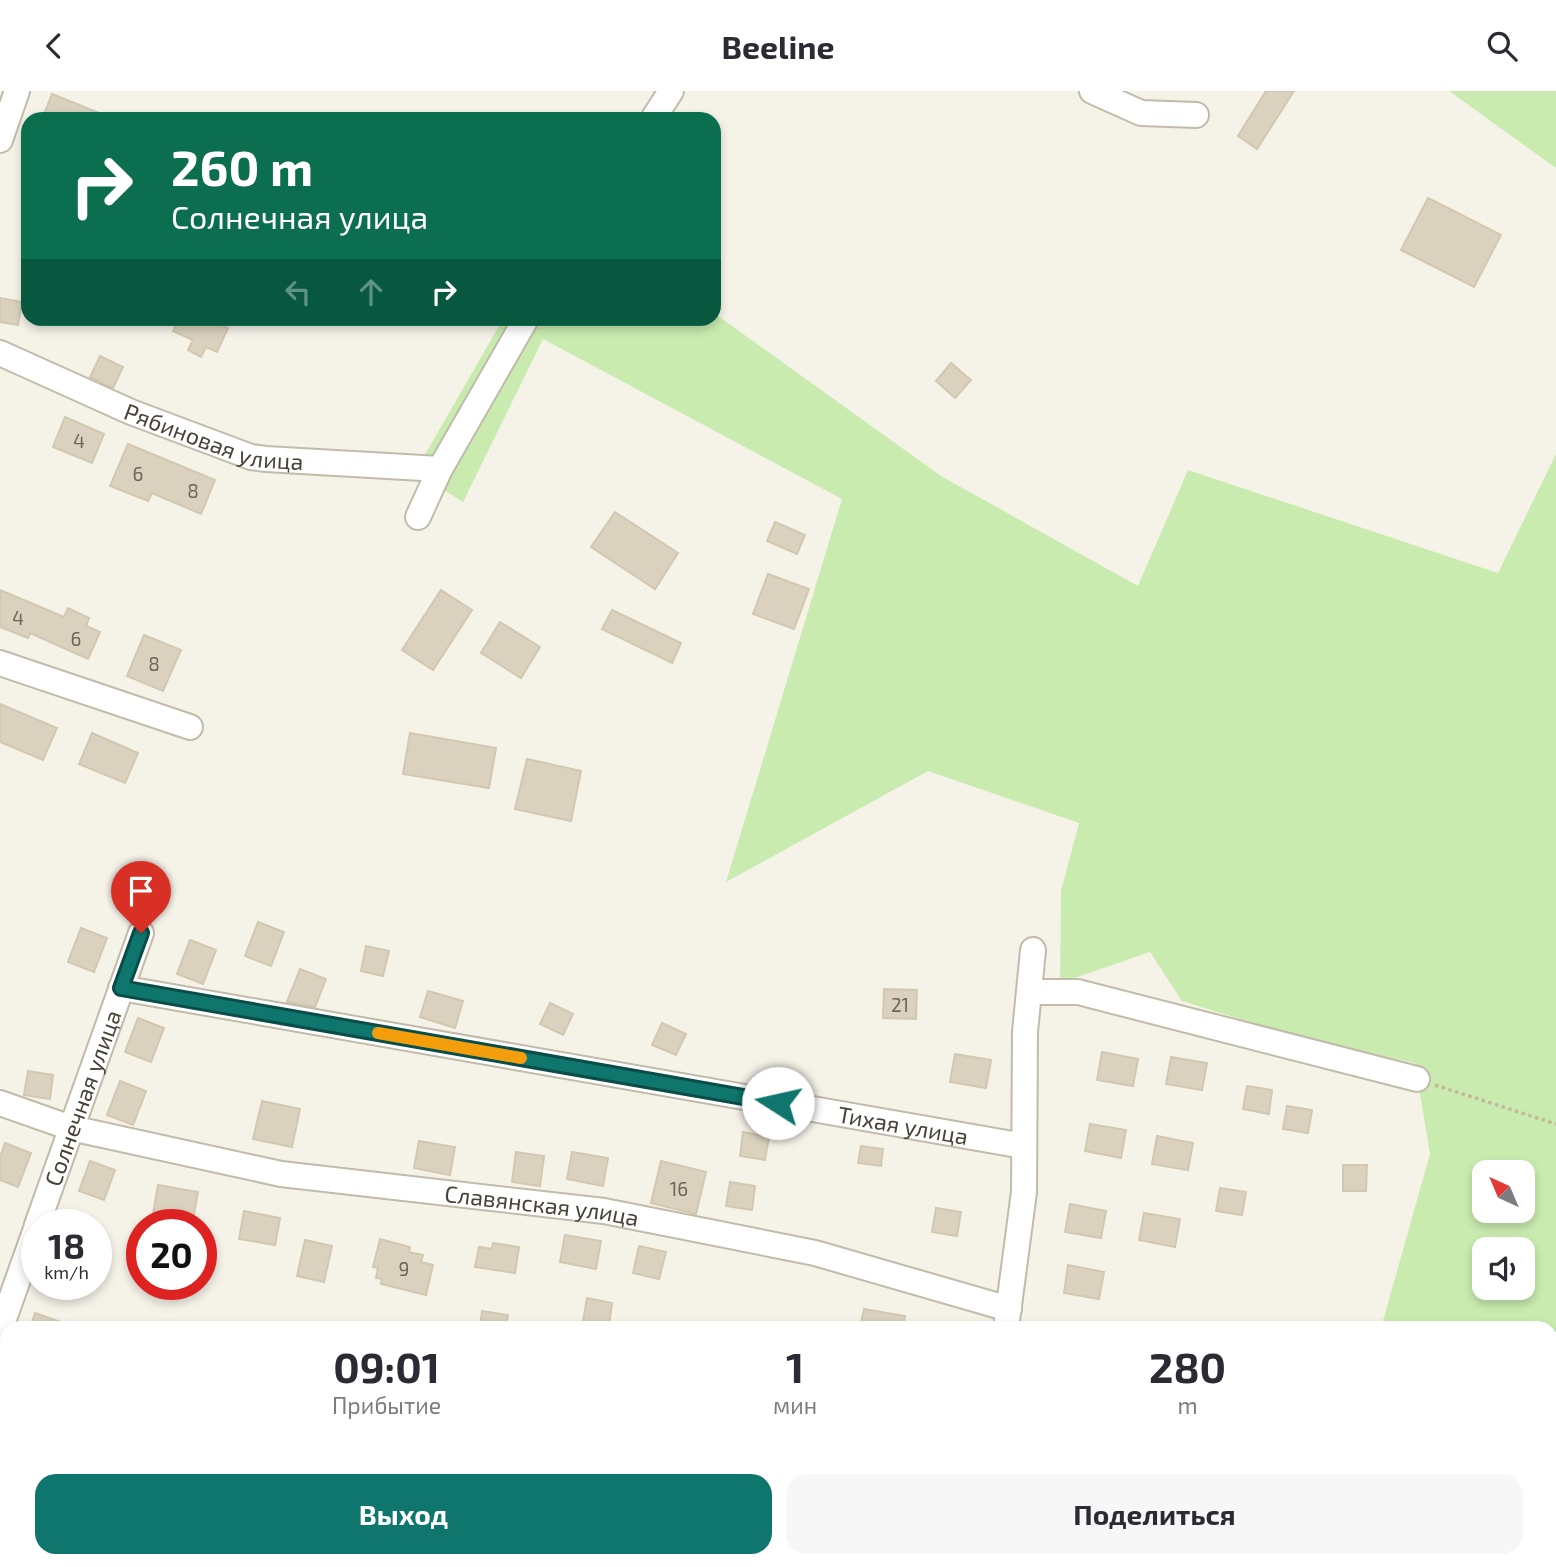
<!DOCTYPE html>
<html lang="ru">
<head>
<meta charset="utf-8">
<style>
	:root { --surface:#fff; --page:#f7f7f7; --text:#2b2b33; --muted:#7c7c81; --accent:#0f766e }
	body { margin:0; font-family:"Exo 2",sans-serif; background:var(--page); color:var(--text); height:100vh; display:flex; flex-direction:column; font-size:26px; white-space:nowrap }
	* { box-sizing:border-box; margin:0 }
	p { font-size:23px; color:var(--muted) }
	.icon { flex:none; width:38px; height:38px; fill:none; stroke:currentColor; stroke-width:2; stroke-linecap:round; stroke-linejoin:round }
	.map { position:relative; flex:1; overflow:hidden }
	.sheet { position:absolute; left:0px; top:1230px; width:1558px; height:247px; display:flex; flex-direction:column; background:var(--surface); border-radius:21px 21px 0 0; box-shadow:0 4px 10px #0003 }
	.sheet>* { flex:none }
	.banner { position:absolute; left:21px; top:21px; width:700px; height:214px; border-radius:21px; box-shadow:0 4px 10px #0003; background:#0b6e4f; color:#fff; overflow:hidden }
	.needle { width:46px; rotate:316deg }
	.fabs { position:absolute; left:1472px; top:1069px; display:grid; gap:14px }
	.fabs a { display:grid; place-items:center; width:63px; height:63px; border-radius:14px; background:var(--surface); box-shadow:0 4px 10px #0003; font-size:35px }
	.speed { position:absolute; left:21px; top:1118px; display:flex; gap:14px; font-size:35px; font-weight:700; text-align:center }
	.speed>* { display:grid; place-content:center; width:91px; height:91px; border-radius:50%; background:var(--surface); box-shadow:0 4px 10px #0003; line-height:1 }
	.speed small { font-size:18px; font-weight:400 }
	.speed .limit { border:10px solid #d22; background:#fff; color:#111 }
	.pin { position:absolute; display:grid; place-items:center; width:60px; height:60px; color:#fff; margin:-72px -30px; border-radius:50% 50% 50% 0; rotate:-45deg; box-shadow:0 0 7px #0007 }
	.pin .icon { rotate:45deg }
	.me { position:absolute; width:77px; margin:-38px; rotate:280deg; stroke-linejoin:round; filter:drop-shadow(0 0 5px #0008) }
	.turn { display:flex; align-items:center; gap:24px; height:147px; padding:0 35px; font-size:32px }
	.turn .icon { width:91px; height:91px; stroke-width:2.5 }
	.turn b { display:block; font-size:49px; line-height:60px }
	.lanes { display:flex; align-items:center; height:66px; padding:0 35px; background:#0003; justify-content:center; gap:35px; direction:ltr }
	.lanes .off { opacity:.35 }
	.eta { display:flex; justify-content:space-evenly; align-items:center; height:119px; text-align:center }
	.eta b { font-size:42px; font-weight:700; line-height:49px }
	.cta { display:flex; gap:14px; margin-top:auto; padding:14px 35px }
	.cta a { flex:1; height:80px; border-radius:21px; background:var(--accent); color:#fff; font-size:28px; font-weight:700; line-height:80px; text-align:center }
	.cta a+a { background:var(--page); color:var(--text) }
	header { display:flex; justify-content:space-between; align-items:center; height:91px; padding:0 35px; background:var(--surface); font-size:32px; font-weight:700 }
	.map>svg:first-child { display:block }
	.green { fill:#c9ebaf; fill-rule:evenodd }
	.building { fill:#dad2bf; stroke:#d2c8af; stroke-width:2 }
	.lines { fill:none; stroke-linecap:round; stroke-linejoin:round }
	.minor-casing { stroke:#c1bbaa; stroke-width:28 }
	.path { stroke:#c3b99a; stroke-width:3.5; stroke-dasharray:3.5 3.5; stroke-linecap:butt }
	.minor { stroke:#fff; stroke-width:24 }
	.route-casing { stroke:#0a4d48; stroke-width:18 }
	.route { stroke:#0f766e; stroke-width:12 }
	.slow { stroke:#f59e0b; stroke-width:12 }
	.labels { text-anchor:middle; dominant-baseline:central; stroke-width:5; stroke-linejoin:round; paint-order:stroke }
	.number-label { font-size:19px; fill:#6c6758 }
	.street-label { font-size:23px; fill:#484336; stroke:#fff }
</style>
</head>
<body>
<header><svg class="icon" aria-label="back" viewBox="0 0 24 24"><path d="M15 5l-7 7 7 7"/></svg>Beeline<svg class="icon" aria-label="search" viewBox="0 0 24 24"><circle cx="10" cy="10" r="6"/><path d="M15 15l6 6"/></svg></header>
<div class="map">
<svg width="1556" height="1476" viewBox="0 0 1556 1476">
	<rect width="100%" height="100%" fill="#f5f2e8"/>
	<!-- green -->
	<g class="green">
		<polygon points="1449,0 1556,0 1556,77"/>
		<path d="M714,222L941,385L1138,495L1188,379L1498,482L1556,363V1476H1441L1433,1470H1550V1237H1381L1430,1063L1415,972L1311,950L1182,910L1150,861L1060,892L1061,800L1079,732L928,680L726,791L842,408L543,248L463,411L415,381L503,228H714ZM1484,1082H1522V1120H1484ZM1484,1158H1522V1197H1484Z"/>
	</g>
	<!-- building -->
	<g class="building">
		<polygon points="1266,0 1294,0 1257,58 1238,45"/>
		<polygon points="52,3 112,27 111,28 42,28"/>
		<polygon points="1428,107 1501,144 1474,196 1401,159"/>
		<polygon points="0,207 22,211 18,234 0,231"/>
		<polygon points="179,228 207,228 228,237 217,261 206,256 201,266 188,259 193,249 173,240"/>
		<polygon points="100,265 123,276 113,297 90,286"/>
		<polygon points="951,272 971,289 955,307 936,290"/>
		<polygon points="65,326 104,343 92,372 53,356"/>
		<polygon points="128,353 215,389 201,423 152,402 148,410 110,395"/>
		<polygon points="615,421 678,462 655,498 591,456"/>
		<polygon points="775,431 805,444 797,463 767,450"/>
		<polygon points="768,483 809,498 794,538 753,523"/>
		<polygon points="0,499 64,526 68,517 89,527 86,535 100,541 88,568 30,542 28,547 0,536"/>
		<polygon points="441,499 472,519 433,579 402,559"/>
		<polygon points="612,519 681,552 672,572 602,538"/>
		<polygon points="500,531 540,556 521,587 481,562"/>
		<polygon points="144,544 181,559 163,600 127,585"/>
		<polygon points="0,613 57,637 43,669 0,651"/>
		<polygon points="92,642 138,662 125,692 79,673"/>
		<polygon points="410,642 496,657 489,697 403,683"/>
		<polygon points="527,668 581,680 571,730 515,718"/>
		<polygon points="258,831 284,841 271,875 245,865"/>
		<polygon points="81,837 107,847 94,881 68,871"/>
		<polygon points="190,849 216,859 203,893 177,883"/>
		<polygon points="366,855 389,860 383,885 361,880"/>
		<polygon points="300,878 326,888 315,916 287,911"/>
		<polygon points="884,898 917,899 916,928 883,927"/>
		<polygon points="428,900 463,910 455,937 420,926"/>
		<polygon points="550,912 573,923 563,944 540,933"/>
		<polygon points="138,927 164,937 151,971 125,961"/>
		<polygon points="662,932 686,943 676,964 652,954"/>
		<polygon points="1102,961 1138,968 1133,995 1097,989"/>
		<polygon points="955,963 991,969 986,997 950,991"/>
		<polygon points="1171,966 1207,972 1202,999 1166,993"/>
		<polygon points="28,980 53,984 50,1008 24,1004"/>
		<polygon points="120,990 146,1000 133,1034 107,1024"/>
		<polygon points="1247,995 1272,999 1269,1023 1243,1018"/>
		<polygon points="262,1010 300,1018 292,1056 253,1048"/>
		<polygon points="1287,1015 1312,1019 1308,1042 1283,1038"/>
		<polygon points="1090,1033 1126,1039 1121,1067 1085,1060"/>
		<polygon points="743,1041 769,1046 765,1069 740,1065"/>
		<polygon points="1157,1045 1193,1052 1188,1079 1152,1073"/>
		<polygon points="419,1050 455,1056 450,1084 414,1077"/>
		<polygon points="5,1052 31,1062 18,1096 0,1089 0,1066"/>
		<polygon points="861,1055 883,1058 881,1075 858,1072"/>
		<polygon points="516,1061 544,1065 540,1095 512,1091"/>
		<polygon points="572,1061 608,1067 603,1095 567,1088"/>
		<polygon points="90,1070 115,1079 104,1109 79,1100"/>
		<polygon points="661,1070 706,1081 696,1123 651,1112"/>
		<polygon points="1343,1074 1367,1074 1366,1100 1343,1100"/>
		<polygon points="730,1091 755,1095 752,1119 726,1115"/>
		<polygon points="158,1094 198,1101 192,1134 152,1129"/>
		<polygon points="1220,1097 1246,1101 1242,1124 1216,1120"/>
		<polygon points="1070,1113 1106,1120 1101,1147 1065,1141"/>
		<polygon points="936,1117 961,1121 957,1145 932,1141"/>
		<polygon points="244,1120 280,1127 275,1154 239,1148"/>
		<polygon points="1144,1122 1180,1128 1175,1156 1139,1149"/>
		<polygon points="565,1144 601,1150 596,1178 560,1171"/>
		<polygon points="380,1148 410,1156 409,1161 423,1164 421,1171 433,1174 426,1204 381,1193 382,1188 376,1187 378,1177 373,1176"/>
		<polygon points="305,1149 332,1155 324,1191 297,1185"/>
		<polygon points="493,1152 519,1156 515,1182 475,1176 479,1156 492,1158"/>
		<polygon points="639,1155 666,1161 659,1188 633,1182"/>
		<polygon points="1068,1174 1104,1181 1099,1208 1064,1202"/>
		<polygon points="587,1207 612,1212 609,1235 583,1231"/>
		<polygon points="864,1218 905,1225 903,1237 860,1237"/>
		<polygon points="482,1220 508,1224 506,1237 480,1237"/>
		<polygon points="35,1222 72,1235 72,1237 30,1237"/>
	</g>
	<g class="lines">
		<defs>
			<g id="minor">
				<polyline points="1092,0 1141,22 1196,24"/>
				<polyline points="653,28 671,0"/>
				<polyline points="0,49 17,0"/>
				<path id="s1" d="M0,262L131,321L251,366L266,368L440,378"/>
				<polyline points="418,426 440,378 526,228"/>
				<polyline points="0,572 190,636"/>
				<path id="s2" d="M121,897L1024,1055"/>
				<polyline points="1029,901 1078,901 1417,988"/>
				<path id="s3" d="M0,1012L71,1037L281,1083L604,1120L815,1162L1009,1218"/>
				<path id="s4" d="M37,1134L141,842"/>
				<polyline points="1006,1237 1024,1101 1025,941 1033,859"/>
				<polyline points="0,1239 37,1135"/>
				<polyline points="0,1325 7,1328"/>
				<polyline points="930,1470 946,1476"/>
				<polyline points="969,1476 970,1470"/>
			</g>
		</defs>
		<!-- minor casing -->
		<use href="#minor" class="minor-casing"/>
		<!-- path -->
		<polyline class="path" points="1435,994 1556,1033"/>
		<!-- minor -->
		<use href="#minor" class="minor"/>
	</g>
	<g class="lines">
		<defs>
			<polyline id="route" points="141,842 121,897 778,1012"/>
		</defs>
		<!-- route casing -->
		<use href="#route" class="route-casing"/>
		<!-- route -->
		<use href="#route" class="route"/>
		<!-- slow -->
		<polyline class="slow" points="378,942 521,967"/>
	</g>
	<g class="labels">
		<!-- number labels -->
		<g class="number-label">
			<text x="79" y="349">4</text>
			<text x="138" y="382">6</text>
			<text x="193" y="399">8</text>
			<text x="18" y="526">4</text>
			<text x="76" y="547">6</text>
			<text x="154" y="572">8</text>
			<text x="900" y="913">21</text>
			<text x="679" y="1097">16</text>
			<text x="404" y="1177">9</text>
		</g>
		<!-- street labels -->
		<g class="street-label">
			<text stroke="none"><textPath href="#s1" startOffset="231">Рябиновая улица</textPath></text>
			<text stroke="none"><textPath href="#s4" startOffset="135">Солнечная улица</textPath></text>
			<text stroke="none"><textPath href="#s2" startOffset="794">Тихая улица</textPath></text>
			<text stroke="none"><textPath href="#s3" startOffset="553">Славянская улица</textPath></text>
		</g>
	</g>
</svg>
<div class="fabs">
<a><svg class="needle" viewBox="-14 -14 28 28"><path d="M0-13l5 13h-10z" fill="#e53935"/><path d="M0 13l5-13h-10z" fill="#7c7c81"/></svg></a>
<a><svg class="icon" aria-label="sound" viewBox="0 0 24 24"><path d="M4 9h4l5-4v14l-5-4H4zM17 9q2 3 0 6"/></svg></a>
</div>
<div class="speed"><div>18<small>km/h</small></div><div class="limit">20</div></div>
<div class="pin" style="left:141px;top:842px;background:#d93025"><svg class="icon" aria-label="arrive" viewBox="0 0 24 24"><path d="M6 21V4h12l-3 4 3 4H6"/></svg></div>
<svg class="me" style="left:778px;top:1012px" viewBox="-20 -20 40 40"><circle r="19" fill="#fff"/><path d="M0-13L10 11 0 6-10 11z" fill="#0f766e"/></svg>
<div class="banner">
<div class="turn"><svg class="icon" aria-label="right" viewBox="0 0 24 24"><path d="M7 20v-9h11M14 6l5 5-5 5"/></svg><div><b>260 m</b>Солнечная улица</div></div>
<div class="lanes"><svg class="icon off" aria-label="left" viewBox="0 0 24 24"><path d="M17 20v-9H6M10 6l-5 5 5 5"/></svg><svg class="icon off" aria-label="ahead" viewBox="0 0 24 24"><path d="M12 20V5M6 11l6-6 6 6"/></svg><svg class="icon" aria-label="right" viewBox="0 0 24 24"><path d="M7 20v-9h11M14 6l5 5-5 5"/></svg></div>
</div>
<section class="sheet">
<div class="eta">
<div><b>09:01</b><p>Прибытие</p></div>
<div><b>1</b><p>мин</p></div>
<div><b>280</b><p>m</p></div>
</div>
<div class="cta"><a>Выход</a><a>Поделиться</a></div>
</section>
</div>
</body>
</html>
